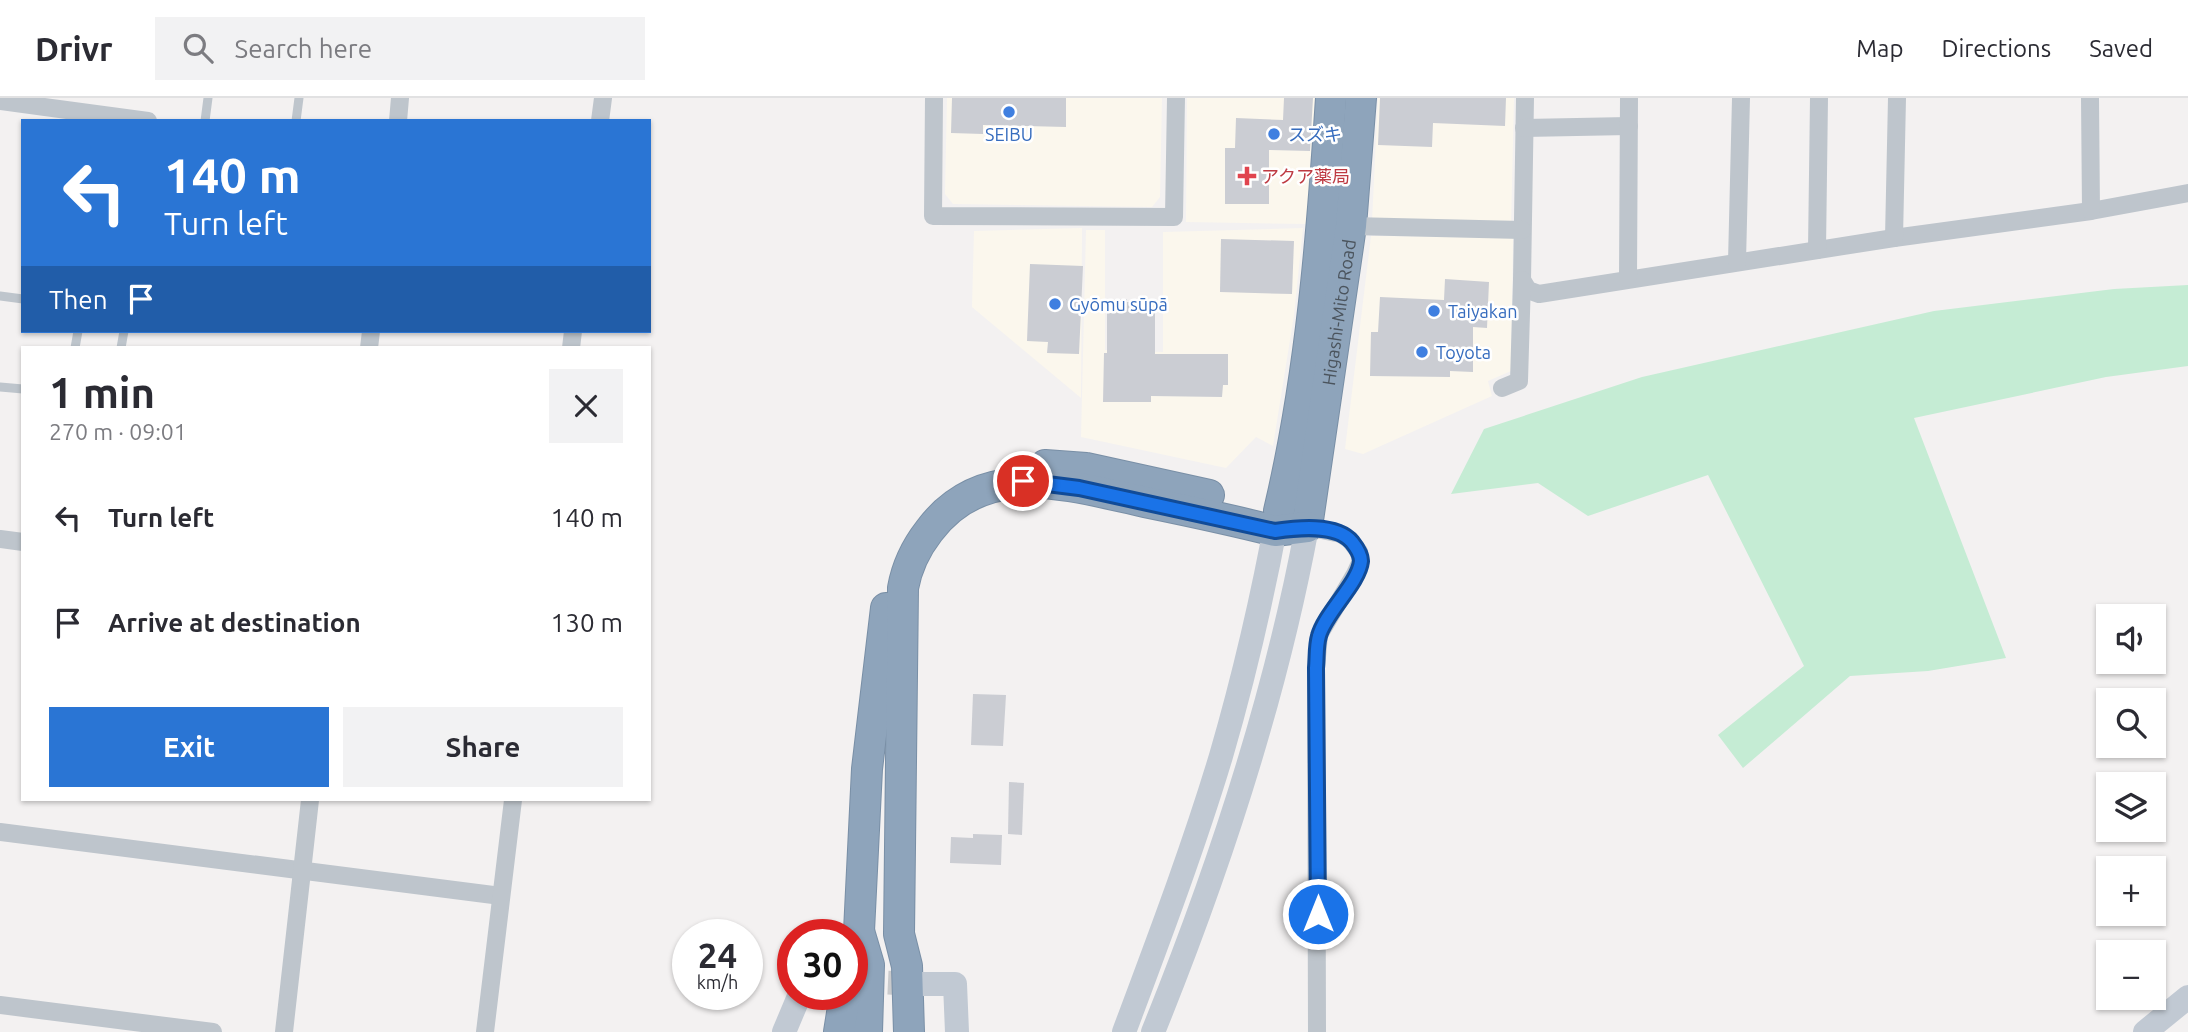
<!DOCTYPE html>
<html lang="en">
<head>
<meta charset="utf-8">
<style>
	:root { --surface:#fff; --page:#f2f2f3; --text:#2b2b33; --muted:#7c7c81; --line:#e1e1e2; --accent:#2a75d4 }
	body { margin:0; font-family:Ubuntu,"Noto Sans JP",sans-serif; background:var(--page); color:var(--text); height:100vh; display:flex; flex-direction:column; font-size:26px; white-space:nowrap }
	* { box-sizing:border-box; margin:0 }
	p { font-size:23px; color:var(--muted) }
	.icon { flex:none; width:38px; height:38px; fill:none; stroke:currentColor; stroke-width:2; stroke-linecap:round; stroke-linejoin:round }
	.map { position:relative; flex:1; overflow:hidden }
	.drawer { position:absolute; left:21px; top:248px; width:630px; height:455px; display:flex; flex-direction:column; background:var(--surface); border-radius:0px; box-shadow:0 2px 5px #0004 }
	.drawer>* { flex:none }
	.top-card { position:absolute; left:21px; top:21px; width:630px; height:214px; border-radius:0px; box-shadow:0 2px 5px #0004; background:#2a75d4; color:#fff; overflow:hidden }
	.fabs { position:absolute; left:2096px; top:506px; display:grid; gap:14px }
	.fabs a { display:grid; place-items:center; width:70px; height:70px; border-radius:0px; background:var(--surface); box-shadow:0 2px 5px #0004; font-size:35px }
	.speed { position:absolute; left:672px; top:821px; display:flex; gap:14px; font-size:35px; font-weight:700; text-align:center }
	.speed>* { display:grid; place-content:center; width:91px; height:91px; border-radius:50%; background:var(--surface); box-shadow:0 2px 5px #0004; line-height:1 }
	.speed small { font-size:18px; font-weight:400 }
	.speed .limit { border:10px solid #d22; background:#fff; color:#111 }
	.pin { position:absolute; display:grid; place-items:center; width:60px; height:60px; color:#fff; margin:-30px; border:4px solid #fff; border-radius:50%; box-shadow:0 2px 7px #0007 }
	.me { position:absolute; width:77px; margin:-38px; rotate:0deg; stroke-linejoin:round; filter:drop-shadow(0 0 5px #0008) }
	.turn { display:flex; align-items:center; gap:24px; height:147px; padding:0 28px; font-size:32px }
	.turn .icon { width:91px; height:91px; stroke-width:2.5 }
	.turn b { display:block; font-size:49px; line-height:60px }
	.then { display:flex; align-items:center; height:66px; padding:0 28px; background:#0003; gap:14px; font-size:26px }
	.round { display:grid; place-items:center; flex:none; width:74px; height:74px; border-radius:0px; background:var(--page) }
	.overview { display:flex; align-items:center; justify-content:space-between; height:119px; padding:0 28px }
	h1 { font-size:42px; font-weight:600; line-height:52px }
	.button { display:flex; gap:14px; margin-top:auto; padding:14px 28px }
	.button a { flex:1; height:80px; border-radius:0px; background:var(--accent); color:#fff; font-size:28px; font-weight:600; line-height:80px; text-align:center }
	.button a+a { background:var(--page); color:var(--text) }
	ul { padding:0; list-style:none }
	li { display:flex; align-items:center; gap:21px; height:105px; padding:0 28px }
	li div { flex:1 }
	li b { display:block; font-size:26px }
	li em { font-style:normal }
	header { display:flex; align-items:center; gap:42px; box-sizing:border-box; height:98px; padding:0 35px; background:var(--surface); border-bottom:2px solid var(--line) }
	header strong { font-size:33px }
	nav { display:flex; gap:38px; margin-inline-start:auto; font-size:24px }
	.search { width:490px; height:63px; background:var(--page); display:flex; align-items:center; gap:18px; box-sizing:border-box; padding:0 24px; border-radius:0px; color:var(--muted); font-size:26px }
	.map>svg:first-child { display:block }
	.commercial { fill:#fbf7ed }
	.green { fill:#c5ecd4 }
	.building { fill:#cbcdd3 }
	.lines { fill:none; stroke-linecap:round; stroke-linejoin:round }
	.secondary-tunnel { stroke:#c9cacc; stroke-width:24; stroke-dasharray:24 12; stroke-linecap:butt }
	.highway-casing { stroke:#798fa6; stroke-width:32 }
	.lane { stroke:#bec5cc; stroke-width:9 }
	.street { stroke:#bec5cc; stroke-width:18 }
	.secondary { stroke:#c1c9d3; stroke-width:24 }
	.highway { stroke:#8ea4bb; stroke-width:30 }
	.route-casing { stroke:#114b97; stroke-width:18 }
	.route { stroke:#1a73e8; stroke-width:12 }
	.shop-dot { fill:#3f7fe0; stroke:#fff; stroke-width:2.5 }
	.health-dot { fill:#e0444e; stroke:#fff; stroke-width:2.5 }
	.labels { text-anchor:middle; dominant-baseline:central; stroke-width:5; stroke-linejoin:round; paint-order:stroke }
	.shop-label { font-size:18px; fill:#366cbe; stroke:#fff; text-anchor:start }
	.health-label { font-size:18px; fill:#be3a42; stroke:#fff; text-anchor:start }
	.street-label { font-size:18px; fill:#4b545d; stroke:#fff }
</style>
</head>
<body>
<header>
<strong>Drivr</strong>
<div class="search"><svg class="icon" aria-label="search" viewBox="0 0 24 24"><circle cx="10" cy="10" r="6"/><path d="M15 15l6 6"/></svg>Search here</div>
<nav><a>Map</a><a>Directions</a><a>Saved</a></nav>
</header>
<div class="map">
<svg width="2188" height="934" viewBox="0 0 2188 934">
	<rect width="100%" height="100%" fill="#f3f1f1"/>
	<!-- commercial -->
	<g class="commercial">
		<polygon points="947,0 1162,0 1160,99 1152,109 953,106 945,96"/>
		<polygon points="1187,0 1315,0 1306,126 1186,124"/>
		<polygon points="1378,0 1514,0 1511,128 1372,123"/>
		<polygon points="1082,130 1081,300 972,209 974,133"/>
		<polygon points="1303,130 1294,217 1273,348 1256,339 1226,370 1081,339 1086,132 1105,132 1105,252 1163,254 1163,134"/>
		<polygon points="1371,138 1513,139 1511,273 1488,283 1492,298 1363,356 1345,351"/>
	</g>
	<!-- green -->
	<polygon class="green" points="2188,187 2188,268 2106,279 1914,320 2006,560 1928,573 1850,578 1743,670 1718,637 1804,568 1708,377 1588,418 1538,385 1451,396 1484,331 1642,279 1934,213 2114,191"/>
	<!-- building -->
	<g class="building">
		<polygon points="952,0 1066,0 1066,29 983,27 983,36 951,35"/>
		<polygon points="1284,0 1313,0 1310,53 1269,52 1269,106 1225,106 1225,50 1235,50 1236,20 1283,22"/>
		<polygon points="1380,0 1506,0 1505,28 1433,25 1432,49 1378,47"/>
		<polygon points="1221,141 1294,143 1292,196 1220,194"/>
		<polygon points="1030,166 1083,168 1079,256 1047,255 1048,244 1027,243"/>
		<polygon points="1445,181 1489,184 1487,230 1473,229 1473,274 1450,273 1450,279 1370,278 1371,234 1378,234 1380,199 1444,202"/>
		<polygon points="1127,201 1127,204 1155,204 1155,256 1228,256 1228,287 1223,287 1222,299 1151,298 1151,304 1103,304 1104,255 1107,255 1107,202"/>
		<polygon points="973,596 1006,597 1003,648 971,647"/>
		<polygon points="1009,684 1024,685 1022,737 1008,736"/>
		<polygon points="973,736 1002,737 1001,767 950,765 951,739 973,740"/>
	</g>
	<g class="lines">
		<!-- secondary-tunnel -->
		<polyline class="secondary-tunnel" points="852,883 918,886"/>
		<defs>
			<g id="highway">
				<polyline points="1045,367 1086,370 1209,397"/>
				<path d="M1279,413C1311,278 1322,138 1331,0"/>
				<path id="s1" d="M1307,429L1351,128L1361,0"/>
				<polyline points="859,833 869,867 867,934"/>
				<polyline points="852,850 859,833 867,671 886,510"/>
				<polyline points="839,934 845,896"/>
				<path d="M909,934L907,868L899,836L903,490C907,468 915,451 929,433C984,359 1070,388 1145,404C1189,413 1232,422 1275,433L1307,429"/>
			</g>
		</defs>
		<!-- highway casing -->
		<use href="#highway" class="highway-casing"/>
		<!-- lane -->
		<g class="lane">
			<polyline points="205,23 208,0"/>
			<polyline points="296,23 299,0"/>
			<polyline points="0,198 23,201"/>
			<polyline points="75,250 78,233"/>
			<polyline points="121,250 124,233"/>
			<polyline points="0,289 23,291"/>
		</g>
		<!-- street -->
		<g class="street">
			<polyline points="934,0 933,118 1174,119 1176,0"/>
			<polyline points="1525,0 1522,182 1528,192 1539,196 1894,140 2091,113 2188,95"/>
			<polyline points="2090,0 2091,113"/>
			<polyline points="0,3 148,23"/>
			<polyline points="398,23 400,0"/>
			<polyline points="600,23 603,0"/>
			<polyline points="1524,30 1629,28"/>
			<polyline points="1351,128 1522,132"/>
			<polyline points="1894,140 1897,0"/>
			<polyline points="1817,152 1819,0"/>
			<polyline points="1737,164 1741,0"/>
			<polyline points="1628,180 1629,0"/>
			<polyline points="369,250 371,233"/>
			<polyline points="571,250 573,233"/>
			<polyline points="1502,290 1519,283 1522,182"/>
			<polyline points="1307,429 1341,436 1350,442 1359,454 1361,463 1355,476 1319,537 1316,570 1317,934"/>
			<polyline points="0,441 23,444"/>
			<polyline points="0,734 501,798"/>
			<polyline points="0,907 213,934"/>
			<polyline points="284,934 310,702"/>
			<polyline points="485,934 513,702"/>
		</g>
		<!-- secondary -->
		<g class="secondary">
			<polyline points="918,886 955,886 957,934"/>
			<polyline points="784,934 800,896"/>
			<path d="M1124,934C1158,843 1193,751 1221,658C1244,579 1263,497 1278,415"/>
			<path d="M1153,934C1219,771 1275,602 1307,429"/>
			<polyline points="2145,934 2188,899"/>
		</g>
		<!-- highway -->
		<use href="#highway" class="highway"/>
	</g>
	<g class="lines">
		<defs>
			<path id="route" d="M1023,383L1079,390L1275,433C1296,430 1336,425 1352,444C1356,449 1361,456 1361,463C1359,485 1325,515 1319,538C1316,548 1317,560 1316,570L1318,816"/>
		</defs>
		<!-- route casing -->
		<use href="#route" class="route-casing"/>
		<!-- route -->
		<use href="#route" class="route"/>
	</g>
	<!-- markers -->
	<g class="shop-dot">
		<circle cx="1009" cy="14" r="7"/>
		<circle cx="1274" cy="36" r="7"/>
		<circle cx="1055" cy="206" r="7"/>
		<circle cx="1434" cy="213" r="7"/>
		<circle cx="1422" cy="254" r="7"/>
	</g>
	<path class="health-dot" d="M1243.5 67.5h7v7h7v7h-7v7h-7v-7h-7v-7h7z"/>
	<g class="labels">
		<!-- shop labels -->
		<g class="shop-label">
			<text x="1009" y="36" text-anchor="middle">SEIBU</text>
			<text x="1288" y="36">スズキ</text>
			<text x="1069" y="206">Gyōmu sūpā</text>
			<text x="1448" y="213">Taiyakan</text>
			<text x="1436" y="254">Toyota</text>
		</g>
		<!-- health labels -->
		<g class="health-label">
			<text x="1261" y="78">アクア薬局</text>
		</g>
		<!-- street labels -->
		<g class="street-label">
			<text stroke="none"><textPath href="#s1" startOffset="217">Higashi-Mito Road</textPath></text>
		</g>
	</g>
</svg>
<div class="fabs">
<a><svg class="icon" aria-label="sound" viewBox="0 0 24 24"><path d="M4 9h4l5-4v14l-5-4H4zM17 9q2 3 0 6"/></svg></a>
<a><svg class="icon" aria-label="search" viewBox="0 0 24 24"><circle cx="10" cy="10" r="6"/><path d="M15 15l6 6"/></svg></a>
<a><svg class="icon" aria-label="layers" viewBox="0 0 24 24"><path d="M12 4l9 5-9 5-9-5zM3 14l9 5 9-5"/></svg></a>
<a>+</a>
<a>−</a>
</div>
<div class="speed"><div>24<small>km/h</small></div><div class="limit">30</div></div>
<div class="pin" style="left:1023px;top:383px;background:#d93025"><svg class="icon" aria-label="arrive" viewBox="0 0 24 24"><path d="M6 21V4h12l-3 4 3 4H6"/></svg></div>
<svg class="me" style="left:1318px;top:816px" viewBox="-20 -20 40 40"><circle r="17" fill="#1a73e8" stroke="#fff" stroke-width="3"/><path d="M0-11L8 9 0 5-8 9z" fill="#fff"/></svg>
<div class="top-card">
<div class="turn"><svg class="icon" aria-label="left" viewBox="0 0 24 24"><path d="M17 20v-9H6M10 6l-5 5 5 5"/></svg><div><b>140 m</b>Turn left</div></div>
<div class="then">Then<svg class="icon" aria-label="arrive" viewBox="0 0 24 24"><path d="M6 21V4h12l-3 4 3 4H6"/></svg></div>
</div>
<section class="drawer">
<div class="overview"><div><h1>1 min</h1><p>270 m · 09:01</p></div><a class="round"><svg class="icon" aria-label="close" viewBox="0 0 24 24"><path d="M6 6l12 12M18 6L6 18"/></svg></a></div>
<ul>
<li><svg class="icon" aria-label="left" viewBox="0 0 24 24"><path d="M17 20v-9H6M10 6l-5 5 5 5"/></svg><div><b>Turn left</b></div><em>140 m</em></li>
<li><svg class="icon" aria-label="arrive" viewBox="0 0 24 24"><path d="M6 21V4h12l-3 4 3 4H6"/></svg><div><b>Arrive at destination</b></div><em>130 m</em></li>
</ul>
<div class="button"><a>Exit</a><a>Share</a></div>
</section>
</div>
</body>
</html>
